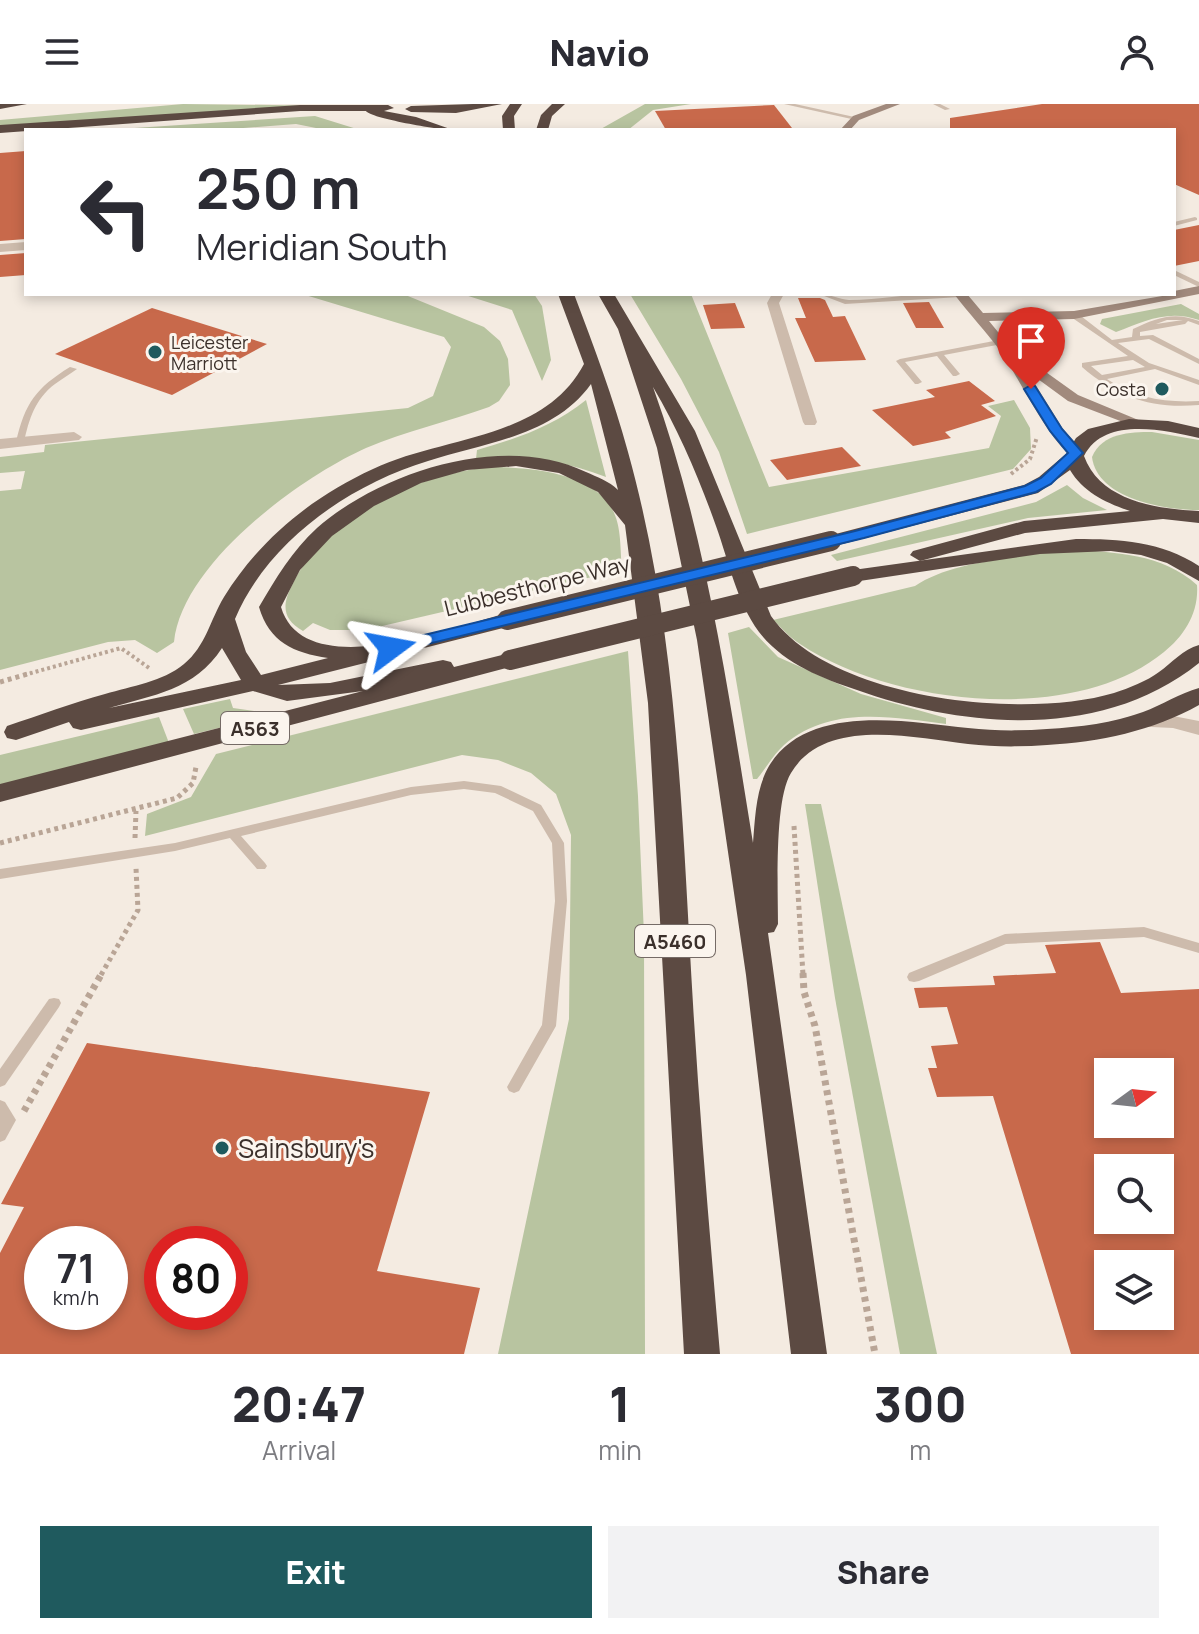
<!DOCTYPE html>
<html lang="en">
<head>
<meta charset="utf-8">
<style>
	:root { --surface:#fff; --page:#f2f2f3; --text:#2b2b33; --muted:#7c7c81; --accent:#1f5a5e }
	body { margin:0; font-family:Manrope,sans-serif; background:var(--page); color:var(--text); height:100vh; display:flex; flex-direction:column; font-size:30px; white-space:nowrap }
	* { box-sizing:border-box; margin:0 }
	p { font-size:26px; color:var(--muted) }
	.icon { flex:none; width:44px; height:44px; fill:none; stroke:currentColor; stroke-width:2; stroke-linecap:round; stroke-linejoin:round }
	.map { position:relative; height:1250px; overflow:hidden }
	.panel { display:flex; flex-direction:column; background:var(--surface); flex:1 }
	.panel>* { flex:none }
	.hud { position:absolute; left:24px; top:24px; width:1152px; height:168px; border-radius:0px; box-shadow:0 4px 12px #0003; background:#fff; color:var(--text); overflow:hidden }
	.needle { width:52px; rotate:75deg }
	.fabs { position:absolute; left:1094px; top:954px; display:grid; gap:16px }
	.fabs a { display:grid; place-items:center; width:80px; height:80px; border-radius:0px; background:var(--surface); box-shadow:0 4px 12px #0003; font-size:40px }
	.speed { position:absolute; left:24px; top:1122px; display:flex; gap:16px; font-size:40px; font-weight:700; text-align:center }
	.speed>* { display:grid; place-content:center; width:104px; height:104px; border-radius:50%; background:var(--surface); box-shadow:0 4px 12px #0003; line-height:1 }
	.speed small { font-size:20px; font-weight:400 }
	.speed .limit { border:12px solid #d22; background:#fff; color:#111 }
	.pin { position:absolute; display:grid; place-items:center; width:68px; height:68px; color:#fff; margin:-82px -34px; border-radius:50% 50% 50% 0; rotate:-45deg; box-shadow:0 0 8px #0007 }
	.pin .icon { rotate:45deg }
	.me { position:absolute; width:88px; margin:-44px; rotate:77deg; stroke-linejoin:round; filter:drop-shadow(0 0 6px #0008) }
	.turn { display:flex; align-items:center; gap:28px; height:168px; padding:0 40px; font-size:36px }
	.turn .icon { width:104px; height:104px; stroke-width:2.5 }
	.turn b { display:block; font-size:56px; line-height:68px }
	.eta { display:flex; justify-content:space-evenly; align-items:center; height:136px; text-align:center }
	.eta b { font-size:48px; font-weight:800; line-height:56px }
	.button { display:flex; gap:16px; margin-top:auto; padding:16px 40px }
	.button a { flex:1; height:92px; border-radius:0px; background:var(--accent); color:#fff; font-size:32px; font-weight:800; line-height:92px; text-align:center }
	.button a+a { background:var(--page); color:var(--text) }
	header { display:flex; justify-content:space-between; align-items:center; height:104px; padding:0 40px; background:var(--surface); font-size:36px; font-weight:800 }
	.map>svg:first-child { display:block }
	.green { fill:#b8c4a0 }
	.building { fill:#c8694b; fill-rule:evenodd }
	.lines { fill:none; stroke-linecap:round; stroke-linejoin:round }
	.path-far2 { stroke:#b9a596; stroke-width:4; stroke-dasharray:3 3; stroke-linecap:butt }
	.path-far1 { stroke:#b9a596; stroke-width:5; stroke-dasharray:4 4; stroke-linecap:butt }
	.path { stroke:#b9a596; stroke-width:7; stroke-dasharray:5 5; stroke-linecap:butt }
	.lane { fill:#cdbbac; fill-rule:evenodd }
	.street { fill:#cdbbac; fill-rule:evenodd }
	.secondary { fill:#a18a7d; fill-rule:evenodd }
	.highway { fill:#5c4a42; fill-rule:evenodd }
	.highway-bridge { stroke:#5c4a42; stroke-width:20 }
	.route { fill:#1a73e8; stroke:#114b97; stroke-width:2 }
	.poi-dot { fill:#1f5a5e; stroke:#fbf5ee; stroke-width:3 }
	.labels { text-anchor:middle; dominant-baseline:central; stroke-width:6; stroke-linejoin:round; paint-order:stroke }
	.far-poi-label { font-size:18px; fill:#3b302b; stroke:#fbf5ee; text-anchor:start }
	.shield { fill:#fbf5ee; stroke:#756b66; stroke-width:2 }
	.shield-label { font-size:20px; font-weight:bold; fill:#3b302b }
	.street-label { font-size:22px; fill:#3b302b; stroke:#fbf5ee }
	.near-poi-label { font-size:26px; fill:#3b302b; stroke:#fbf5ee; text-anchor:start }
</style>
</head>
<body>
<header><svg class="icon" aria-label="menu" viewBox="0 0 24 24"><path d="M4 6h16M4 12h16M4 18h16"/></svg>Navio<svg class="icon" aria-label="person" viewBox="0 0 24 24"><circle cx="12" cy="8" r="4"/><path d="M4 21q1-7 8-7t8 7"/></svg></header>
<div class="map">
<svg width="1199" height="1250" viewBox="0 0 1199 1250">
	<rect width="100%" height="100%" fill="#f4ebe1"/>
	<!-- green -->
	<g class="green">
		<polygon points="183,0 349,2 0,22 0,16"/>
		<polygon points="645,0 691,0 653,6 628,26 599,26"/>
		<polygon points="315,12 360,26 326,26 296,20 218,26 104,26"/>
		<path d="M302,190H403L484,223L500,237L508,255L510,281L499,297L489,303C448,318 406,327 366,344C299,374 182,460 174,538L157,549L135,536L108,538L0,566V387L21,385L25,367L0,369V353L44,348L45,341L408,304L433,292L451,243L444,233Z"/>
		<polygon points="462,190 534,190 542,202 551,256 542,277 512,206"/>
		<polygon points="630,190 691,190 769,383 989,344 1001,312 988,302 1014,296 1030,324 1031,345 1013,365 747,430 719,348 681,275"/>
		<path d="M1181,200L1199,210V216C1169,205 1144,217 1116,228L1100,220L1102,215Z"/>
		<path d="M586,296L606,373C559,356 526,350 476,355L477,346C516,335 554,322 586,296Z"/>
		<path d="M1152,328L1199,336V406C1165,406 1097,395 1092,353C1102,329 1130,328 1152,328Z"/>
		<path d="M487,363C524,363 592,367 612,405C622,422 620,447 622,466L365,526H330L313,519L303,527C282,515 282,501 292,481C327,410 413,373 487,363Z"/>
		<polygon points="1067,381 1083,394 1107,406 1028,414 837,457 831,451 1036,398"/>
		<path d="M1070,445C1115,449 1162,449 1197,481C1199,509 1184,532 1164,548C1074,622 891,601 800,540C790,534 782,524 773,516L915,482C952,456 1025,453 1070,445Z"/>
		<path d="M749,523L778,553L861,590L946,614V620C891,613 830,601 784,641C774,650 766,664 757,675H753L728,529Z"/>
		<polygon points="628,547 638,692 644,831 645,1250 498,1250 569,915 571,731 556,690 531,669 498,656 462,651 145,732 147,710 191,693 216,650"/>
		<polygon points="230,595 233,604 277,610 194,630 183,605"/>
		<polygon points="159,613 169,639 0,681 0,651"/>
		<polygon points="821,700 937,1250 900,1250 835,894 805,700"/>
	</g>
	<!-- building -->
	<g class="building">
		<polygon points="1042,0 1199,0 1199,91 1174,80 1174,26 950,26 950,14"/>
		<polygon points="774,1 792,24 666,26 655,7"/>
		<polygon points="26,47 26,135 0,137 0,49"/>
		<polygon points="1199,121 1199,157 1174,162 1174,126"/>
		<polygon points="26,149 26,171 0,173 0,151"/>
		<polygon points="798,194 820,194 825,196 833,213 845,212 866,256 815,258 795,214 806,214"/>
		<polygon points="929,198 944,224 916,224 903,199"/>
		<polygon points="735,199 745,224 711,225 703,201"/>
		<polygon points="152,204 267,240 172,291 55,250"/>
		<polygon points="969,277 995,297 981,301 996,312 945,328 951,334 913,342 872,306 935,293 926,286"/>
		<polygon points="842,343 861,362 787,376 770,356"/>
		<path d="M1100,838L1121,889L1199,885V1250H1071L993,992L937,993L928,964H937L931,942L958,940L947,903L919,904L914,884L995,881L993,872L1056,869L1045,841ZM1108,968H1160V1020H1108ZM1108,1064H1160V1116H1108ZM1108,1160H1160V1212H1108Z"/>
		<path d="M87,939L430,988L377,1167L480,1184L464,1250H0V1149L24,1103L1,1100ZM42,1140H110V1208H42ZM162,1140H230V1208H162Z"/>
	</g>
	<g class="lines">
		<!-- path-far2 -->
		<g class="path-far2">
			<polyline points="1011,370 1030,355 1037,333"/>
			<polyline points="24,571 121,544 149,564"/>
		</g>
		<!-- path-far1 -->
		<g class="path-far1">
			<polyline points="0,578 31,569"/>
			<polyline points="794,722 803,871"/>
			<polyline points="135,734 136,707"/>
			<polyline points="0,739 177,694 193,679 196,663"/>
			<polyline points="101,871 138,806 136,764"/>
		</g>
		<!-- path -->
		<g class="path">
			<polyline points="803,869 804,888 815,922 875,1250"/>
			<polyline points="24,1007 102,869"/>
		</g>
		<!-- lane -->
		<g class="lane">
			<polygon points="784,0 795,0 859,14 856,16"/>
			<polygon points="933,0 940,0 950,5 945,6"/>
			<polygon points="1195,113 1197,114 1197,116 1174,122 1174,118"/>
			<polygon points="1174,166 1199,178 1199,183 1174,171"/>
			<path d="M819,190C830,190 839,195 849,196C886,196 928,185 963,191L960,193L845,200Z"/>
			<path d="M1071,209H1077L1112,236L1132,233L1133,225C1156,214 1174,207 1199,217V221L1188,217L1185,220L1140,228V232L1153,231L1199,255V260L1149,235L1118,239L1149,259L1199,276V281L1155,265L1107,275C1134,294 1166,299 1199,297V301C1152,305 1118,294 1082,263V259L1128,252L1071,213ZM1167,216H1183L1156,220ZM1133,256L1145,263L1102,271L1091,262Z"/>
			<polygon points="999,236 1002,236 1002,240 944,251 960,270 956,272 953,272 937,252 905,258 922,278 918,280 915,280 896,257 900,255"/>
			<path d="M70,263L77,265C70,270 62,275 55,280C35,295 29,315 24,338L23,340H17L16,338C25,299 36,284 70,263Z"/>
			<polygon points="464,677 501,682 541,701 564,739 567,797 556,922 519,987 514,989 509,987 507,983 542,921 555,797 552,739 533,707 495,689 464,685 411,691 241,732 265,759 267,762 265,765 257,765 230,734 175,747 0,775 0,765 175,739 411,683"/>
			<polygon points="1144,823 1199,839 1199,849 1144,833 1006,840 919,877 914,878 909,877 907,873 909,869 1005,830"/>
			<polygon points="54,894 59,895 61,899 59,903 5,981 0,983 0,965 49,895"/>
			<polygon points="0,996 5,998 16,1016 5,1036 0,1038"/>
		</g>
		<!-- street -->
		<g class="street">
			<polygon points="26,138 26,146 0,148 0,140"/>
			<polygon points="772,190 784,190 779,199 817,318 815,321 805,321 803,318 767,199"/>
			<polygon points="74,328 82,333 79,336 0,345 0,335"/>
			<polygon points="1137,611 1173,612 1199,617 1199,631 1173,624 1130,622 1127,617 1130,612"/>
		</g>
		<!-- secondary -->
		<g class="secondary">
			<polygon points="886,0 900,0 859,16 850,26 840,26 853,12"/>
			<path d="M1199,182V190L1074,215L989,217L1016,250L1022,251L1078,291L1148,320L1146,323H1136L1068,297L1027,267L1063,325L1084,349L1076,354C1053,346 1017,270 1001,248C986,227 969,210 954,190H967L983,209L1074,207L1174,190V187Z"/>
		</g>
		<!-- highway -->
		<g class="highway">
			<polygon points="0,0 27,0 0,5"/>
			<polygon points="473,0 502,0 456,9 411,8 405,5 411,2"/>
			<polygon points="510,0 522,0 514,12 515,26 503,26 502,12"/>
			<polygon points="552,0 565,0 552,12 548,26 536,26 541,11"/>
			<path d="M300,1H388L394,4L384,7L416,13L453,26C439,26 370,14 366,7H300L0,29V21Z"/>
			<path d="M558,190H574C594,243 613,293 628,348C678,527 682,717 693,900C700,1017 710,1133 720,1250H684L648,599L625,421L598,388L559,369L516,362L467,366L421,379L374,402L332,432L300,466L281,503C304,581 453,523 507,509L518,516L515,521L278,581L330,579L443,556L451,558L454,563L510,549L518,551L521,556L518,561L0,698V680L363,587L287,597L253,587L81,626L73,624L69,618L16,636L7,634L4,628L7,622C40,611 72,599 105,590C132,582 162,578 184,560C206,542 210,516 224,493C260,435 312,393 373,365C443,332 544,336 584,260ZM591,280L618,386C609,377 597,373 586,368C505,328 382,367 317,424C292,447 276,474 259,503C269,538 294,549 328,554L261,571L246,548L235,515C268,437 349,381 428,357C484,339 554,332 591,280ZM222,544L241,576L109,604C153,591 195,586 222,544Z"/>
			<path d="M598,190H614L695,327L771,512C830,596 1023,616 1114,589C1129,584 1147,577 1159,568C1172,559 1183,545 1199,541V559C1103,636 967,625 857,586C821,574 783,559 759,528C736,496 729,458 716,422C699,374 679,327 653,283C706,430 728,586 753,739C755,714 756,684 769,662C808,598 908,618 968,624C994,627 1021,627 1047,625C1080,623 1113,619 1143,608C1162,601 1180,589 1199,584V601C1153,627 1099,638 1047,641C1020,643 994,643 968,640C914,634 825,612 791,669C774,696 778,786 778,820L774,828L768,829L827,1250H791L746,871L697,536L657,344L618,225Z"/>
			<path d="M1129,315L1168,317L1199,324V334C1164,326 1104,312 1084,352C1100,397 1157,405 1199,407V419L1163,415L1025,429L920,457L910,451L913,447L1024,417L1130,407C1106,399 1083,388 1070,366L1038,389L831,443L821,437L824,433L1024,381L1039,373L1067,349L1076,334L1088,325Z"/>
			<path d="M1076,435C1120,435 1161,437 1199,462V477L1167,459L1141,451L1111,447L1040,450L853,478L843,472L853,466Z"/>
		</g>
		<!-- highway-bridge -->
		<g class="highway-bridge">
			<polyline points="507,516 831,437"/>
			<polyline points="510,556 853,472"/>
		</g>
	</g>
	<!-- route -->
	<polygon class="route" points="1031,281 1035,282 1062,325 1083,349 1051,380 1036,388 864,434 391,549 383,544 391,539 855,427 1025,382 1041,374 1068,349 1050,327 1024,285"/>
	<!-- markers -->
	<g class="poi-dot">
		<circle cx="155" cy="248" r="8"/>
		<circle cx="1162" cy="285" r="8"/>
		<circle cx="222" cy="1044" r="8"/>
	</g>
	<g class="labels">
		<!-- far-poi labels -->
		<g class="far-poi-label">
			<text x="171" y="238">Leicester<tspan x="171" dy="21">Marriott</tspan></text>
			<text x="1146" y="285" text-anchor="end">Costa</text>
		</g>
		<!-- shield labels -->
		<g class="shield">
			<rect x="221" y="608" width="68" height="32" rx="6"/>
			<rect x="635" y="821" width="80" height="32" rx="6"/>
		</g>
		<g class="shield-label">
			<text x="255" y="624">A563</text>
			<text x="675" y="837">A5460</text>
		</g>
		<!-- street labels -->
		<g class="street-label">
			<text transform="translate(537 482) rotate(-14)">Lubbesthorpe Way</text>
		</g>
		<!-- near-poi labels -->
		<g class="near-poi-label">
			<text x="238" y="1044">Sainsbury's</text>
		</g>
	</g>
</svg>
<div class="fabs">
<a><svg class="needle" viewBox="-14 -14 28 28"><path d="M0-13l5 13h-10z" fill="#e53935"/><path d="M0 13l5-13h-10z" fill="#7c7c81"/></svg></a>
<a><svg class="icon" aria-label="search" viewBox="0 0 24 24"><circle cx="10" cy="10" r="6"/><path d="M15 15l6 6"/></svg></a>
<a><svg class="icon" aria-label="layers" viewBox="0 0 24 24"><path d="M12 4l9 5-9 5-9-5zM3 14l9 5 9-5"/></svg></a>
</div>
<div class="speed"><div>71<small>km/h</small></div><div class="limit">80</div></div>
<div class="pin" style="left:1031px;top:285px;background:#d93025"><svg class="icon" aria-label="arrive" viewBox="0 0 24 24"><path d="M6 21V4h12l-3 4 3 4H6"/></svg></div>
<svg class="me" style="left:391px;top:544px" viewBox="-20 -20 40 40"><path d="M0-17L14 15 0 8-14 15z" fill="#1a73e8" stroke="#fff" stroke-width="4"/></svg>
<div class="hud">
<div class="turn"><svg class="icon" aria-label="left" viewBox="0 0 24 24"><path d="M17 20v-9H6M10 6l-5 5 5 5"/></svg><div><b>250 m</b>Meridian South</div></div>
</div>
</div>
<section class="panel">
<div class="eta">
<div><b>20:47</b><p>Arrival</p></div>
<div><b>1</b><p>min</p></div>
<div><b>300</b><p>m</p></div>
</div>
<div class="button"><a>Exit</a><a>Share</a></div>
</section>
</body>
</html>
